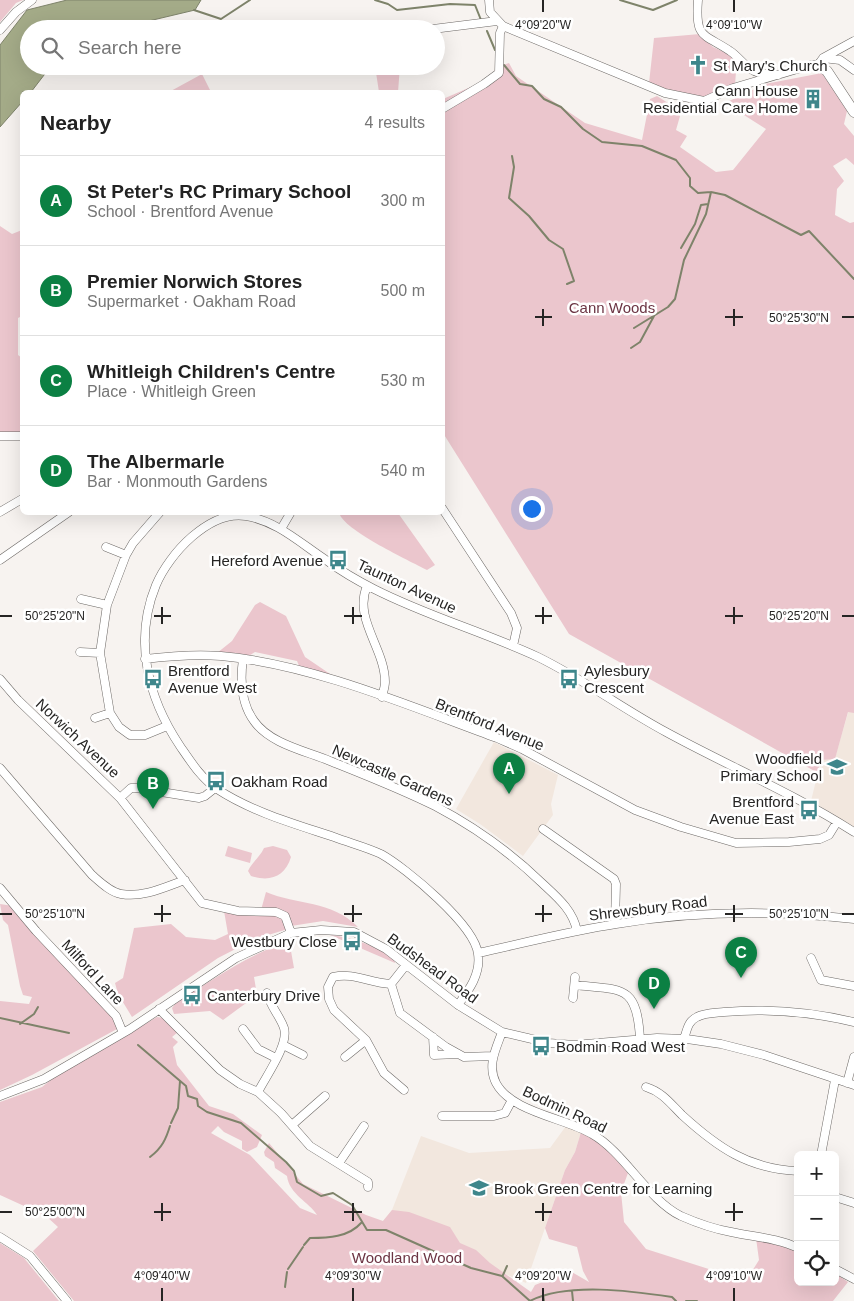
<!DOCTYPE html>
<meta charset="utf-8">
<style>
:root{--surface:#fff;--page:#f6f6f6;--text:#222;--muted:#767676;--line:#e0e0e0;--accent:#0b8043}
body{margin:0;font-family:Helvetica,sans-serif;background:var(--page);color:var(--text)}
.controls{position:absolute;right:15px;bottom:15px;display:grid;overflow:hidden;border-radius:8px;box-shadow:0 5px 20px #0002}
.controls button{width:45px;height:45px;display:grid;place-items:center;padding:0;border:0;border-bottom:1px solid var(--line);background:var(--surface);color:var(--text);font:25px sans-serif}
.you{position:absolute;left:531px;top:508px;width:18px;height:18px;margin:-12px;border:4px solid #fff;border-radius:50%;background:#1a73e8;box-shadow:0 0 0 8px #1a73e833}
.badge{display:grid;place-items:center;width:32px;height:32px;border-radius:50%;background:var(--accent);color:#fff;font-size:16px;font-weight:700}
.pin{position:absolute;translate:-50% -41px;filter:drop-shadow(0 1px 2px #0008)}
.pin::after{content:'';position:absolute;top:26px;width:18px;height:15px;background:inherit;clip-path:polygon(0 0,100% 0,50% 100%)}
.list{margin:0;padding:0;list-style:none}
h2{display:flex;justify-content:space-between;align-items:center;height:65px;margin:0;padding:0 20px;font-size:21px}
h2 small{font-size:16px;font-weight:400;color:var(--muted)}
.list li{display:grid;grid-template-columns:32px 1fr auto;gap:15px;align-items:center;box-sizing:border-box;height:90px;padding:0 20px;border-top:1px solid var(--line)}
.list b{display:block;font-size:19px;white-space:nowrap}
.list p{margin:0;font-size:16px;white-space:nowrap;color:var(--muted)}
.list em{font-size:16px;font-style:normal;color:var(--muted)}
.icon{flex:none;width:28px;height:28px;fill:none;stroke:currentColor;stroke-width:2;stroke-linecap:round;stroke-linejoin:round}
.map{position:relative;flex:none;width:854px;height:1301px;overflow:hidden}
.search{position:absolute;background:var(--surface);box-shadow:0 5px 20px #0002;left:20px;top:20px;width:425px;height:55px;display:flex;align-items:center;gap:12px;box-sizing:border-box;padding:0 18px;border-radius:28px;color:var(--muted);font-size:19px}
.panel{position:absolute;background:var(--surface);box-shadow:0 5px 20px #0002;left:20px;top:90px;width:425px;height:425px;border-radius:8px}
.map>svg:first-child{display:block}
.built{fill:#f2e7de}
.green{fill:#ebc6cd}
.water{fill:#a4ab88;stroke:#7e836a}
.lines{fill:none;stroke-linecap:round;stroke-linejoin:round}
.stream{stroke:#7e836a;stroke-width:2}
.minor-casing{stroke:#6d6966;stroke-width:9}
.major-casing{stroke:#6d6966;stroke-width:11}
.minor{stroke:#fff;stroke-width:8}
.major{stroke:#fff;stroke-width:10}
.ticks{fill:none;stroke:#262524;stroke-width:2}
.labels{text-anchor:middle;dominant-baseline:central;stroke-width:5;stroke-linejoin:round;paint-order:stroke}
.poi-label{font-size:15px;fill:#262524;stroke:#fff;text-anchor:start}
.park-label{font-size:15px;fill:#6c3544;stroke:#fff}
.street-label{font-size:15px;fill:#262524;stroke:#fff}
.ticks-label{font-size:12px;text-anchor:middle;fill:#262524;stroke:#fff;stroke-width:5;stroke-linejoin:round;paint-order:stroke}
</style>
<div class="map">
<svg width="854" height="1301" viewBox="0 0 854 1301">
<rect width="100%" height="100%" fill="#f7f3f0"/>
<path class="built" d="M850 706 854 709V827L811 801 821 760 835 758Z
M494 742 558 775 551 804 553 815 523 856 480 824 456 809Z
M566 1126 581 1132 575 1152 565 1170 526 1283 383 1221 392 1210 421 1136 469 1153 550 1148Z"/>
<path class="green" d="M0 0H23L16 3 0 22Z
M700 34 713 47 737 58 735 85C726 89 716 95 706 97 688 100 665 90 649 83L654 38Z
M509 63 516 76 585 123 642 140 650 99 657 96 668 103 680 116 676 130 687 136 680 147 716 172 733 170 766 129 725 103 765 84 822 73 847 111 844 124 854 136V165L846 158 833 166 844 181 837 189 835 215 850 223 854 222V713L848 712 835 759 821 760 818 773 569 634 443 433V99L489 79 497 67Z
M375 66H400L398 92H379Z
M202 74 211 92H169Z
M0 226 12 234 22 230V316L18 318V355L22 358V434L0 433Z
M343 513H398L435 565 427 570C408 560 348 532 340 515Z
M260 602 286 616 305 657 333 676 300 668 297 661 255 652 247 657 217 653 232 641 255 605Z
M228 846 252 853 250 863 225 856Z
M273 846 287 850 291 857C285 877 270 882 251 876L248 871C252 862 260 857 264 848Z
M266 892C297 905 331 900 358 927L323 921 291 926 286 915 261 910Z
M0 904 13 906 116 1021 117 1029 32 1075 0 1090V1001L29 1004 32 997 23 995 20 986 8 925 3 920Z
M224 911 275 914 284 917 288 929 255 939 218 958 132 1017 118 994 115 983 123 978 134 928 171 924 186 937 215 940 228 934Z
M330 935C355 938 374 945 394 959L395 963Z
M292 940 291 951 294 968 254 977 257 995 223 1020 210 1011 174 1014 172 1008 175 1004C213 979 249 954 292 940Z
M157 1017 164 1018 178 1032 172 1037 178 1042 173 1047 177 1065 209 1106 233 1114 262 1135 257 1147 247 1152 242 1149V1141L224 1132 218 1126 211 1133 250 1155 300 1208 317 1215C309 1202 289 1194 287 1176L275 1168 274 1162 265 1156 264 1152 269 1143 303 1184 366 1215 383 1221 392 1210 409 1212 450 1227 460 1243 476 1250 490 1263 531 1292 535 1285 570 1271 589 1282 583 1271 577 1247 549 1239 545 1228 565 1170 575 1152 581 1132 601 1143 628 1173 621 1192 624 1222 646 1249 715 1271 749 1276 759 1260 756 1238 798 1250V1282H835V1273L848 1282 833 1301H74L33 1251 58 1227 46 1216 0 1195V1102L42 1087 57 1075Z
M0 1243 24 1258 59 1301H0Z"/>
<path class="water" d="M67 0H201L195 10 115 29H29V66H51L31 92H22V102L0 127V45L27 10Z"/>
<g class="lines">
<path class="stream" d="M375 0 388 4 397 10 450 4 475 5 481 20
M620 0 653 10 677 0
M194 10 221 19 250 0
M487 31 495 50
M504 65 520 84 532 86 544 99 561 107 583 129 602 142 642 146 676 160 690 178V186L698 193 711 192 725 195 801 235 809 231 854 279
M512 156 514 167 509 198 529 216 549 240 563 249 574 281 567 284
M681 248 695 224 701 205 708 204
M634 328 668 307 675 299 684 260 706 214 711 192
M631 348 640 342 654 316
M0 1018 69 1033
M20 1024 34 1014 38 1007
M138 1045 186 1086 188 1096 197 1099 198 1106 207 1112 241 1123 286 1162 294 1171 297 1182 321 1196 333 1193 352 1205 367 1230H386L471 1268 502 1276 530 1301C567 1282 632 1291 672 1297L676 1301
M171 1123 178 1108 180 1081
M150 1157C162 1148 166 1139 170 1126
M304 1245 310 1238C328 1238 349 1237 361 1223
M288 1269 303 1247
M503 1275 507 1266
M285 1287 287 1272
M572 1291 573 1301
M543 1294 544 1301
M686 1301H697"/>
<defs>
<path id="minor" d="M489 0 490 12 503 26 665 93 704 101 733 88 811 65H818L823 58 854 41
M698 0C695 39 703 33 730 51 738 56 745 67 754 71 760 74 771 74 778 75
M433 29 497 21
M0 30 16 12 32 0
M823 58 840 60 854 70
M442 109 484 84 499 73 500 33 503 26
M0 436H22
M442 508 511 613 517 628 513 646
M0 512 22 499
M160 512 133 543 126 555 107 605 100 653 110 713 119 727 130 735H145L167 726
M281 529 291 512
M106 547 126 555
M0 560 69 512
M367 586C353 619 385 648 385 682 385 687 383 692 382 697
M81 599 107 605
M80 652 100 653
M145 659C170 656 196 654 221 656 312 664 412 707 497 738L522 749 635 810 681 827 736 843 789 842 820 839 829 835 837 822
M243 659C240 680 241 703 254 721 270 744 306 751 330 761 365 775 401 789 435 806 473 826 511 853 542 883 557 897 573 910 577 931
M0 679 18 700 120 798 202 903 238 911 276 912 285 916 291 933
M95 718 110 713
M0 768 92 875C100 882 110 892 121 894 143 898 165 887 185 880
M120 798 131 788H136L199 798 205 796 215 788
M543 829 614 879 616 884 615 924
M0 888 36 931 116 1016 123 1033
M478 953C524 943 570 931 616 924 695 911 775 910 854 919
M811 958 821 980 854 986
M391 984C369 983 354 972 333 977L328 987 329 999 334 1010 366 1040 384 1073 404 1090
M391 984 400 1013 446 1047 464 1057 493 1056
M391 984 406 965
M575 985C622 990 637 984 640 1039
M573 998 575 977
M458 1005C469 990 481 974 478 954 475 925 406 868 381 854 366 847 350 843 334 837 295 824 252 812 217 789 201 778 191 762 180 746 148 698 133 641 156 585 169 554 209 510 246 516 277 521 300 543 326 560 341 571 358 581 374 589 427 616 484 632 538 657 583 679 623 709 666 732 728 766 795 794 854 832
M159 1009 220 1070 240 1084 258 1092 281 1113 310 1146 368 1182V1187
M243 1029 258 1049 276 1058
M502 1032C496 1049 487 1065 496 1083 511 1112 565 1118 592 1134 624 1152 648 1200 681 1216 697 1223 714 1229 731 1232 754 1237 777 1238 798 1248
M433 1037 434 1055 458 1054
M684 1039C687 1030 688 1021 697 1017 704 1013 715 1013 724 1012 767 1008 811 1012 854 1022
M285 1046 303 1055
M345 1057 366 1040
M847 1083 854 1057
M646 1087C662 1092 670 1103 682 1115 717 1147 748 1169 798 1171
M258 1092C266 1076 289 1045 284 1028 280 1016 270 1006 267 993
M0 1096 44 1079 130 1029 236 958 291 933 321 930 354 932 386 949 458 1005 502 1032 549 1043 574 1045 657 1038 687 1039 721 1044 764 1055 854 1085
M442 1116H494L505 1113 512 1100
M292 1125 325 1096
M821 1155 835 1080
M339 1163 364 1126
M835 1197 854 1203
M0 1237 30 1256 67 1301
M835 1269 854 1279"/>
<path id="major" d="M818 65 827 71 854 112"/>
</defs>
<use href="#minor" class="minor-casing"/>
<use href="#major" class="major-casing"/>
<use href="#minor" class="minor"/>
<use href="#major" class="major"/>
</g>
<path class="ticks" d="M543 0V12M734 0V12M543 309V326M734 309V326M535 317H552M725 317H743M842 317H854M162 607V624M353 607V624M543 607V624M734 607V624M0 616H12M154 616H171M344 616H362M535 616H552M725 616H743M842 616H854M162 905V922M353 905V922M543 905V922M734 905V922M0 914H12M154 914H171M344 914H362M535 914H552M725 914H743M842 914H854M162 1203V1221M353 1203V1221M543 1203V1221M734 1203V1221M0 1212H12M154 1212H171M344 1212H362M535 1212H552M725 1212H743M162 1288V1301M353 1288V1301M543 1288V1301M734 1288V1301"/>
<defs>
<symbol id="church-bare" viewBox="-9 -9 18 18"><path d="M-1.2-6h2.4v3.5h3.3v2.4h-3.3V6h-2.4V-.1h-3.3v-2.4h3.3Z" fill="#3e868b" stroke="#fff" stroke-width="2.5" paint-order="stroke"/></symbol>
<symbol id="building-bare" viewBox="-9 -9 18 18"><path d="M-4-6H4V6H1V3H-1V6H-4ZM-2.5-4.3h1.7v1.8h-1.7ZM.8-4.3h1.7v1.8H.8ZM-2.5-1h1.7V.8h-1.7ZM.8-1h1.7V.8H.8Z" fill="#3e868b" stroke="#fff" stroke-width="2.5" paint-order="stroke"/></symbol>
<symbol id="bus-bare" viewBox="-9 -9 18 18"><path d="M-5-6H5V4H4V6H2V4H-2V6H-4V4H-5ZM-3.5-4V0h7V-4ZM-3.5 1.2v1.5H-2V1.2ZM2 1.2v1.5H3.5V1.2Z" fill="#3e868b" stroke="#fff" stroke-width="2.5" paint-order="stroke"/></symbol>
<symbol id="school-bare" viewBox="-9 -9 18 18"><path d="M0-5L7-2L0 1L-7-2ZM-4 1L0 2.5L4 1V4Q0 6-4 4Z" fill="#3e868b" stroke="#fff" stroke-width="2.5" paint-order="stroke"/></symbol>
</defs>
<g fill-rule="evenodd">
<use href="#church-bare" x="684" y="51" width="28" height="28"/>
<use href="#building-bare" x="799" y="85" width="28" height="28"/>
<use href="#bus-bare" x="324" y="546" width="28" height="28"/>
<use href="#bus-bare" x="139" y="665" width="28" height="28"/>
<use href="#bus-bare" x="555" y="665" width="28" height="28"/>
<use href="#school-bare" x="823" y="753" width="28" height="28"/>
<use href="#bus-bare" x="202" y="767" width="28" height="28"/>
<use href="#bus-bare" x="795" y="796" width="28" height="28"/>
<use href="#bus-bare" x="338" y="927" width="28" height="28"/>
<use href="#bus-bare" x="178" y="981" width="28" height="28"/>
<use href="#bus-bare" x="527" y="1032" width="28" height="28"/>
<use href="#school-bare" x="465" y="1174" width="28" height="28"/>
</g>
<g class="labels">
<g class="poi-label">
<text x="713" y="65">St Mary's Church</text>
<text x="798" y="90" text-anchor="end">Cann House<tspan x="798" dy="17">Residential Care Home</tspan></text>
<text x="323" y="560" text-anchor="end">Hereford Avenue</text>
<text x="168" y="670">Brentford<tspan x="168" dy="17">Avenue West</tspan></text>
<text x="584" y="670">Aylesbury<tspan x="584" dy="17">Crescent</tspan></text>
<text x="822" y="758" text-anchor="end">Woodfield<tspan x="822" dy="17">Primary School</tspan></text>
<text x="231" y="781">Oakham Road</text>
<text x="794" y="801" text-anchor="end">Brentford<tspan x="794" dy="17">Avenue East</tspan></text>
<text x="337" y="941" text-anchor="end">Westbury Close</text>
<text x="207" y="995">Canterbury Drive</text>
<text x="556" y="1046">Bodmin Road West</text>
<text x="494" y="1188">Brook Green Centre for Learning</text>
</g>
<g class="park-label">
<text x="612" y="307">Cann Woods</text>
<text x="407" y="1257">Woodland Wood</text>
</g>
<g class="street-label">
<text transform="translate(407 586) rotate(25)">Taunton Avenue</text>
<text transform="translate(490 724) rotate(22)">Brentford Avenue</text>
<text transform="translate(78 738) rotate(43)">Norwich Avenue</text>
<text transform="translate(393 775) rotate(24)">Newcastle Gardens</text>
<text transform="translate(648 908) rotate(-7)">Shrewsbury Road</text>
<text transform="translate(433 968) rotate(36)">Budshead Road</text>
<text transform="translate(93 972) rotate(47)">Milford Lane</text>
<text transform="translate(565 1109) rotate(25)">Bodmin Road</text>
</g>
</g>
<g class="ticks-label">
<text x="543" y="29">4°09'20"W</text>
<text x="734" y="29">4°09'10"W</text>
<text x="799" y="322">50°25'30"N</text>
<text x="55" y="620">50°25'20"N</text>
<text x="799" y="620">50°25'20"N</text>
<text x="55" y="918">50°25'10"N</text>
<text x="799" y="918">50°25'10"N</text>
<text x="55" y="1216">50°25'00"N</text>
<text x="162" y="1280">4°09'40"W</text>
<text x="353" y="1280">4°09'30"W</text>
<text x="543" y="1280">4°09'20"W</text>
<text x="734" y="1280">4°09'10"W</text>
</g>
</svg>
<div class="controls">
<button>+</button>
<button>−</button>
<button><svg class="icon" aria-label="locate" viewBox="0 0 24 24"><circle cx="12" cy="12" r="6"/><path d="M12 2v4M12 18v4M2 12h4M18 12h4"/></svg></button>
</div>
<div class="you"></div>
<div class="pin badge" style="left:509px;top:794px">A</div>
<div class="pin badge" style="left:153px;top:809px">B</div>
<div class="pin badge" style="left:741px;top:978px">C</div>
<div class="pin badge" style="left:654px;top:1009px">D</div>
<div class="search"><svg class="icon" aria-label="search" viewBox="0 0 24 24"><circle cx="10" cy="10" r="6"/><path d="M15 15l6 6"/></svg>Search here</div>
<section class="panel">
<h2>Nearby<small>4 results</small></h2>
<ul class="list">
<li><span class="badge">A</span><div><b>St Peter's RC Primary School</b><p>School · Brentford Avenue</p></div><em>300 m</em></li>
<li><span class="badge">B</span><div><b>Premier Norwich Stores</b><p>Supermarket · Oakham Road</p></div><em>500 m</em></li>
<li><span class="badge">C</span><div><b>Whitleigh Children's Centre</b><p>Place · Whitleigh Green</p></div><em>530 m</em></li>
<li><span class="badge">D</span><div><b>The Albermarle</b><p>Bar · Monmouth Gardens</p></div><em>540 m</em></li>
</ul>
</section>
</div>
